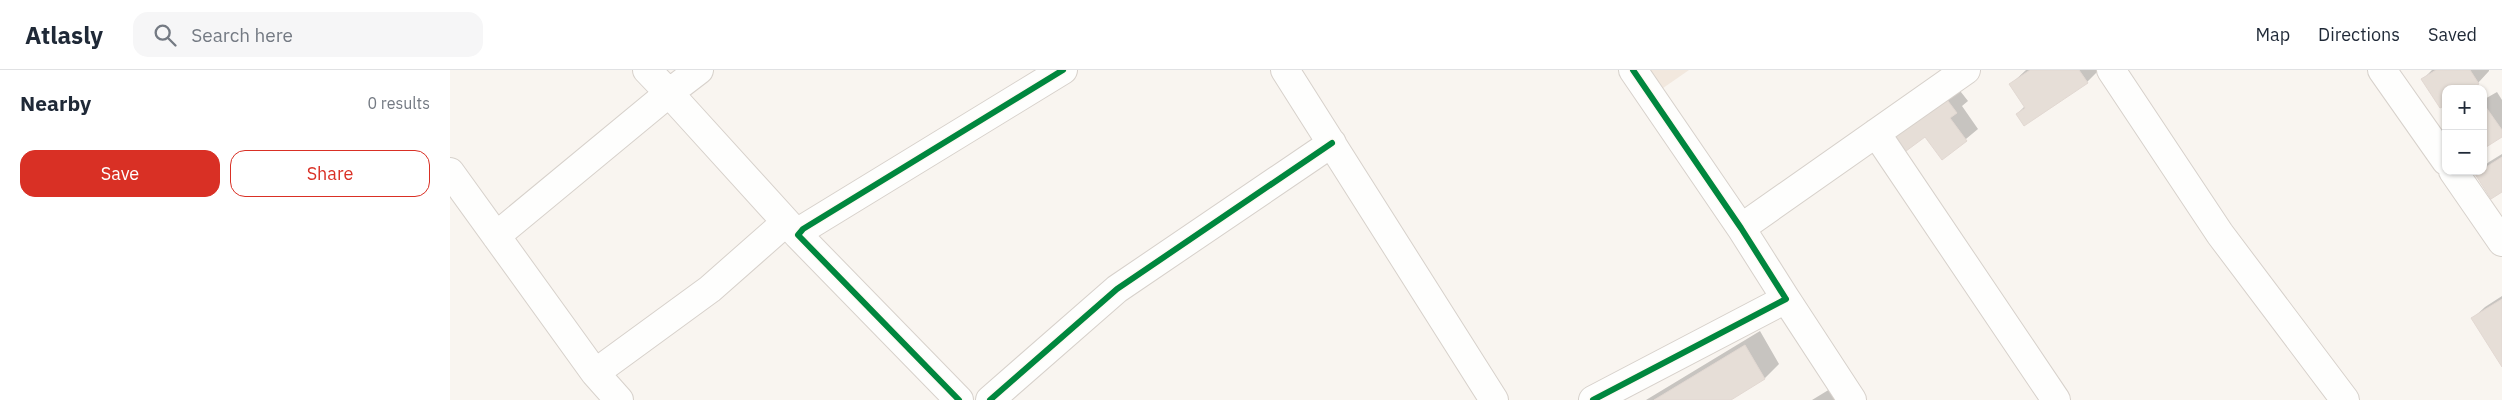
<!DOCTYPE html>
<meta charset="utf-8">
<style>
:root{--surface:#fff;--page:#f6f6f7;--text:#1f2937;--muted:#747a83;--line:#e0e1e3;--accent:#d93025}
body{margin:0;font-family:"IBM Plex Sans",sans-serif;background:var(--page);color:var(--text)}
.controls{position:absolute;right:15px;top:15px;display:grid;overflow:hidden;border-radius:10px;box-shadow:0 1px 4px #0004}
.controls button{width:45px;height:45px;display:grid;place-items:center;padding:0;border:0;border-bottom:1px solid var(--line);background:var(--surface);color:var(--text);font:25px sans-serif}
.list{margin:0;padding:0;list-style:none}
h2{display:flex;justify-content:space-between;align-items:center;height:65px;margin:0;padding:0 20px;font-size:21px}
h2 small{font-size:16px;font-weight:400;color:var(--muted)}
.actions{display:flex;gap:10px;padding:15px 20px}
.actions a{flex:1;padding:11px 0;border:1px solid var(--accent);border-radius:15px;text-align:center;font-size:18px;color:var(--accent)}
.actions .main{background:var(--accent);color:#fff}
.icon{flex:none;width:28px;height:28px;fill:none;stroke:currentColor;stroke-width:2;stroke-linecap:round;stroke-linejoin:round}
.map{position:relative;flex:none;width:2052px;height:330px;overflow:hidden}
header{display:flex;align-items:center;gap:30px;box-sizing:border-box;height:70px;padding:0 25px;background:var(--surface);border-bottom:1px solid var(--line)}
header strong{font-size:24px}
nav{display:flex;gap:28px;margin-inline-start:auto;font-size:18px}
.search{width:350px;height:45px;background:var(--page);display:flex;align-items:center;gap:12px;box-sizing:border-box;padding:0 18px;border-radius:15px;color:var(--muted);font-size:19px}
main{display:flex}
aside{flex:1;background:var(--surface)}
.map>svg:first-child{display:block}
.residential{fill:#f2e8de}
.shadow{fill:#0003}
.building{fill:#e6ded7;stroke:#e2d8d2}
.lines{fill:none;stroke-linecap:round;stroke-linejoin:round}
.street-casing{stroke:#d7d1cb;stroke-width:30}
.street{stroke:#fefefd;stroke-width:28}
.cycleway-casing{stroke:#fffaf3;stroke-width:9}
.cycleway{stroke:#00873e;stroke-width:6}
</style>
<header>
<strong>Atlasly</strong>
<div class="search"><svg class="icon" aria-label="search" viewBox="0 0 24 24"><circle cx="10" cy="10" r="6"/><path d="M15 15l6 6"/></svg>Search here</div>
<nav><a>Map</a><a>Directions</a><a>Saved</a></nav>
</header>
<main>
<aside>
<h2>Nearby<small>0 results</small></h2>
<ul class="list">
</ul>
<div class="actions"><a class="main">Save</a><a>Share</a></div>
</aside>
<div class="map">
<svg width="2052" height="330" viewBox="0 0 2052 330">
<rect width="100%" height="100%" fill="#f9f5f0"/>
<path class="residential" d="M1185 0H1239L1203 25Z"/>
<path class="shadow" d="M1576 0H1648V1L1637 12 1567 44 1575 36 1561 14Z
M1982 0H2039V1L2028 13 1973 9Z
M1507 17 1518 31 1512 36 1528 59 1493 88 1476 65 1453 82Z
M2047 22 2052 30V66L2033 78V30Z
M2052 84V121L2027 104 2033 101V97L2039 92Z
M2052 226V295L2023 248 2035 237Z
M1310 261 1329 294 1315 308 1279 330H1196Z
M1390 313 1401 330H1362Z"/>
<path class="building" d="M1580 0H1629L1638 13 1574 56 1566 44 1575 38 1559 14Z
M1986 0H2020L2029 14 2021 19H1996V35L1990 38 1971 9Z
M1495 27 1507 43 1500 48 1517 71 1492 90 1475 67 1452 84 1440 68Z
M2033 33 2052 60V67L2033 79Z
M2052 87V122L2041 129 2025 104 2033 101V99Z
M2052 229V297L2021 248Z
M1295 275 1315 309 1281 330H1204Z"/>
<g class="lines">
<defs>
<path id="street" d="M197 0 219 23 249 0
M835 0 1044 330
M1661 0 1770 164 1895 330
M1932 0 1996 91
M1426 63 1606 330
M2003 101 2052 172
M0 102 145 303 169 330
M1291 158 1516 0
M46 166 219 23 348 165
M1336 229 1402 330
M145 303 260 219 336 152
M509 330 348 165 353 159 613 0
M540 330 667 219 882 73
M1143 330 1336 229 1291 158 1183 0"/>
</defs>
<use href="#street" class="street-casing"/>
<use href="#street" class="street"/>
<defs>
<path id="cycleway" d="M509 330 348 165 353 159 613 0
M540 330 667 219 882 73
M1143 330 1336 229 1291 158 1183 0"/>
</defs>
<use href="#cycleway" class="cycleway-casing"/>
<use href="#cycleway" class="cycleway"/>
</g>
</svg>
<div class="controls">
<button>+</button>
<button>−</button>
</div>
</div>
</main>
